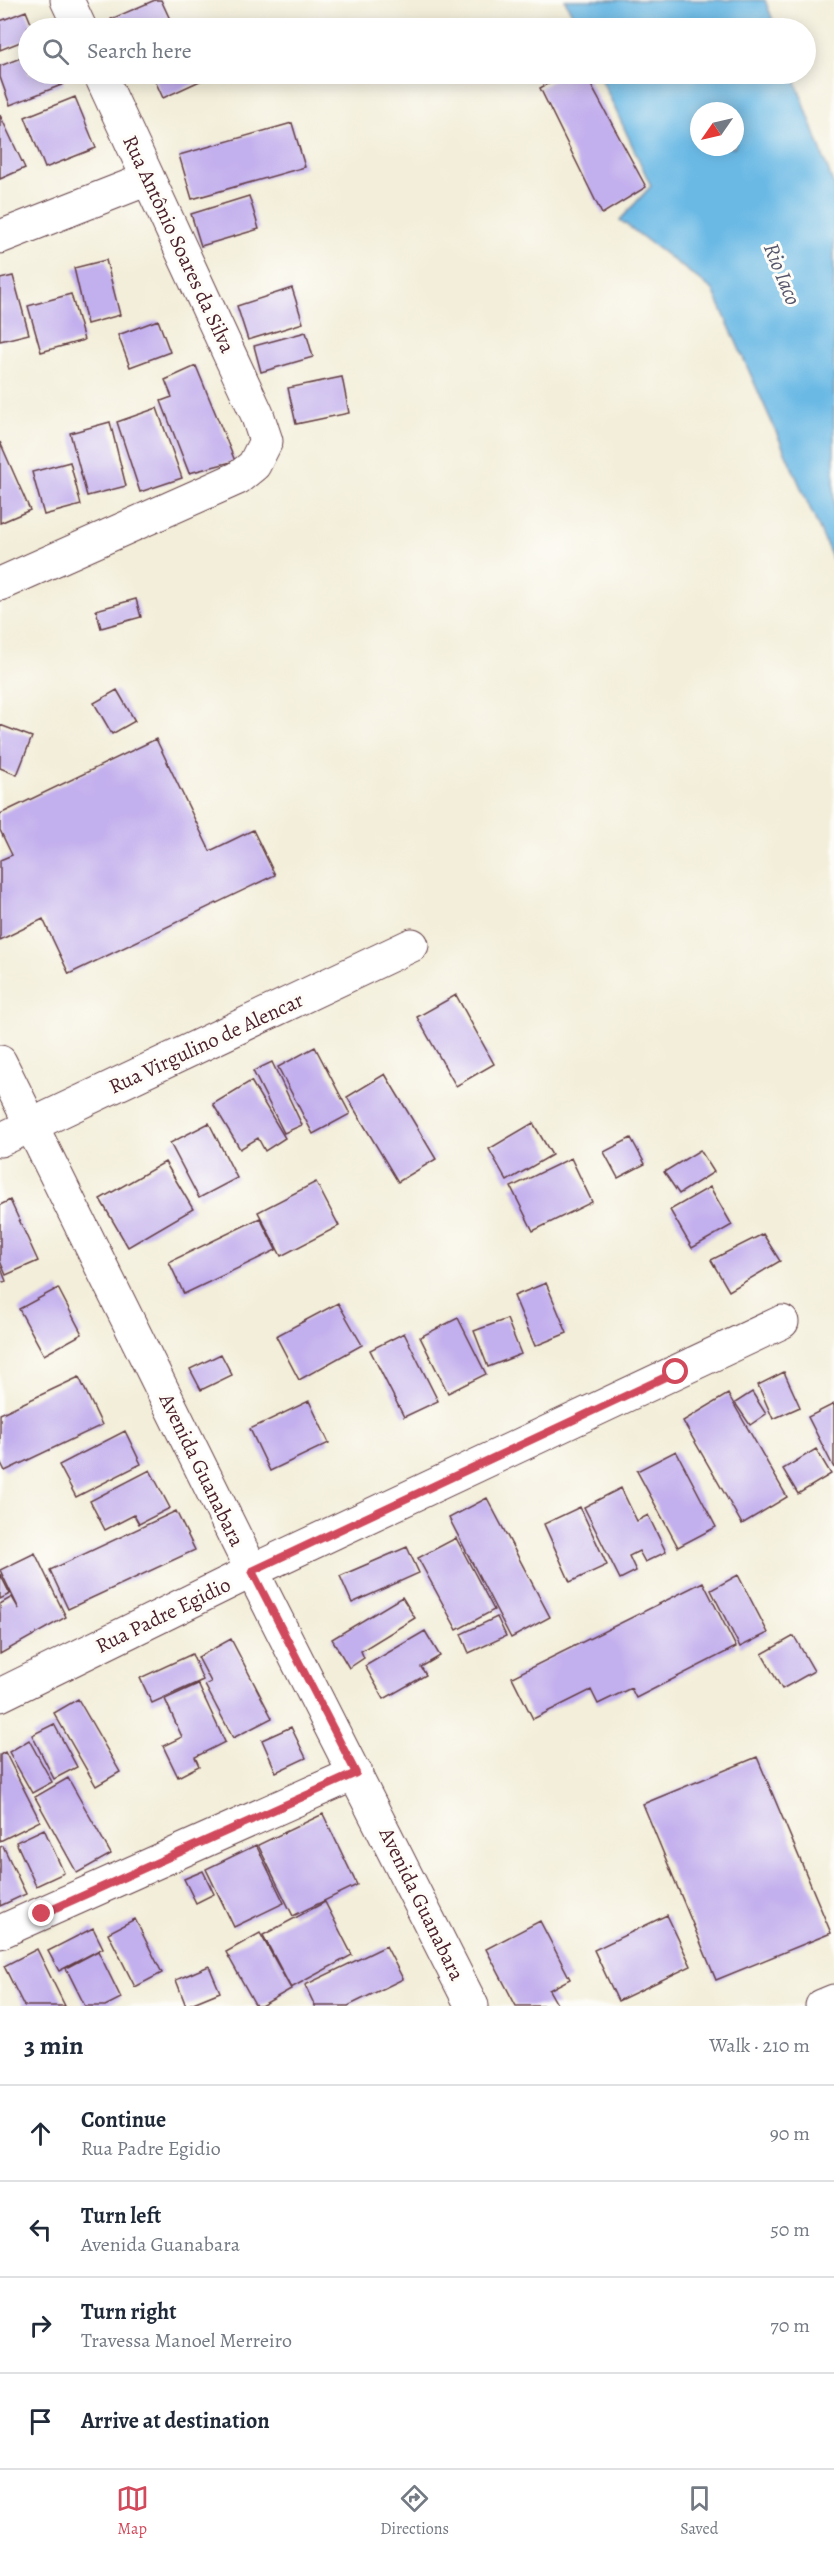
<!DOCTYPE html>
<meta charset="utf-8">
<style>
:root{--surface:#fff;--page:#f2f2f3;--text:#1f2937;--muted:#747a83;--line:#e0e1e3;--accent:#d1495b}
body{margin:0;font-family:Alegreya,serif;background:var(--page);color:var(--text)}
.compass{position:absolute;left:690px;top:102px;width:54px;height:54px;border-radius:50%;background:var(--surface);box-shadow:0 3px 15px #0003;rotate:236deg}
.stop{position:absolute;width:18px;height:18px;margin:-14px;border:4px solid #d1495b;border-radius:50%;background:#fff}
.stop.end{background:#d1495b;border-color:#fff;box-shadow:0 2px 6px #0008}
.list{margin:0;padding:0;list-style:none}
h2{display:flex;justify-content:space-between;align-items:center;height:78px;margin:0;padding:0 24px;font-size:26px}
h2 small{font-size:20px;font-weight:400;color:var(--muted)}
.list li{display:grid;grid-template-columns:39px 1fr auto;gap:18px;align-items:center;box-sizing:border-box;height:96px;padding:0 24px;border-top:2px solid var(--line)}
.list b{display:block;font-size:22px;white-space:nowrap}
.list p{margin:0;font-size:20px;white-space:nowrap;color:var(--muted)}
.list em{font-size:20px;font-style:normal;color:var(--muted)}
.icon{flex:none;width:33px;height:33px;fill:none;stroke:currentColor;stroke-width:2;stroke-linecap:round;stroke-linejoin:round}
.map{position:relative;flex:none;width:834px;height:2006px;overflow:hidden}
.search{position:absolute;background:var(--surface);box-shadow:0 3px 15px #0003;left:18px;right:18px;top:18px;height:66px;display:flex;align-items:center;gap:15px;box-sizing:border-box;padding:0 21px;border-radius:33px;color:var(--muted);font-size:22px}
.sheet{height:462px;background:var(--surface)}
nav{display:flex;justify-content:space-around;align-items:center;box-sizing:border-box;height:84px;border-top:2px solid var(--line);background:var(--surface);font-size:16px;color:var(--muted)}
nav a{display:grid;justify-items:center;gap:3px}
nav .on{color:var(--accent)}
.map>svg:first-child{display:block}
.water{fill:#6ab9e5;stroke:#5a6c88;stroke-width:1.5;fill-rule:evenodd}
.building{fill:#c2afed}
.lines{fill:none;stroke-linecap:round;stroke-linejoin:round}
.minor-casing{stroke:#633e45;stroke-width:35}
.minor{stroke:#fff;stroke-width:33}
.route{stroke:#d1495b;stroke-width:8}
.labels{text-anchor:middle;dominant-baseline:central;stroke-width:6;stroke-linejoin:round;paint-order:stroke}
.street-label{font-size:21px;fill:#4a1f2b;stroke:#fdfcf7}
.water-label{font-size:22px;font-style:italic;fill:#55556c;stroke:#fdfcf7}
</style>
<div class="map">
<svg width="834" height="2006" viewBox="0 0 834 2006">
<rect width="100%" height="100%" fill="#fdfcf7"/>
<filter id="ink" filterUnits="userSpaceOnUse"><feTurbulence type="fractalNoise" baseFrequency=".0167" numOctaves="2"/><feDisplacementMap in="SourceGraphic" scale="12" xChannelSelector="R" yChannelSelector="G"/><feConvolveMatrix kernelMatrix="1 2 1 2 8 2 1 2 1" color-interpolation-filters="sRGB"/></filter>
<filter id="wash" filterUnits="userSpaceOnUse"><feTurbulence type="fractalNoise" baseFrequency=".008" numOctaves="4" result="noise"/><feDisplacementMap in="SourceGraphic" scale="24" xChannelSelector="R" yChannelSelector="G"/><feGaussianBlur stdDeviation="1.35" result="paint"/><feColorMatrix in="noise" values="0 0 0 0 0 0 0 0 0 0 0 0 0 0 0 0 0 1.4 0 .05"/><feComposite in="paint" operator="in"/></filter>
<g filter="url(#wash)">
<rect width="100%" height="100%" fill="#f3eed9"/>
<path class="water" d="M565 0H765L776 28H579Z
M599 74H793L834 186V562L713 290 620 220 651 186ZM699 111H735V147H699Z"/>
<g id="blocks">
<path class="building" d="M155 0H161L174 28H116L111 19Z
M26 11 33 28H28V39L0 50V21Z
M227 21 231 28H211Z
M28 55V74H60L64 84 10 105 0 77V66Z
M152 74H215L163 98Z
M565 74H585L646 187 602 214 540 88Z
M75 97 96 148 45 168 25 117Z
M0 115 25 168 0 179Z
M292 123 305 167 192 199 179 155Z
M249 196 259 229 201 246 191 214Z
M106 260 120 315 87 324 74 268Z
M13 276 29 334 0 341V279Z
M292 288 303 323 248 340 237 306Z
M71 294 84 340 41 352 28 306Z
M158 320 170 352 130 367 118 335Z
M306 332 313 357 261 372 254 346Z
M196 366 235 461 189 473 161 401 172 397 165 380Z
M342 377 349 413 296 424 288 388Z
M157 408 182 478 140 492 117 422Z
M110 422 126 486 87 496 70 433Z
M0 442 30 510 0 523Z
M70 462 81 505 44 515 32 472Z
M136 599 141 617 101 628 96 610Z
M117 690 135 721 112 734 94 703Z
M0 725 32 737 17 775 0 768Z
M156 739 210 851 253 830 275 875 69 974 43 919 0 940V860L12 855 0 830V814Z
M456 995 494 1064 456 1086 417 1017Z
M315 1047 350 1114 313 1134 278 1067Z
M272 1062 302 1125 284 1133 253 1071Z
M385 1074 436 1159 398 1182 347 1097Z
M251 1081 285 1138 265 1151 258 1138 240 1149 213 1104Z
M209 1123 237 1178 199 1198 170 1143Z
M533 1123 552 1155 507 1181 489 1149Z
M631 1138 645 1164 618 1178 604 1152Z
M700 1150 714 1172 679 1194 664 1172Z
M571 1158 592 1202 533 1231 511 1187Z
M165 1162 193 1209 128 1247 100 1199Z
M316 1182 339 1226 281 1256 258 1212Z
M710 1187 732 1225 692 1248 670 1210Z
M10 1200 38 1261 6 1275 0 1261V1205Z
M260 1218 276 1250 184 1294 169 1262Z
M763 1234 780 1261 729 1291 711 1260Z
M0 1266 6 1281 0 1283Z
M546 1283 567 1333 535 1346 514 1296Z
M58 1288 82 1334 44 1355 19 1309Z
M338 1303 362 1345 299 1380 276 1336Z
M458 1318 486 1374 448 1393 420 1337Z
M507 1319 521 1354 488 1367 474 1331Z
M404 1333 438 1401 404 1417 370 1350Z
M221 1354 232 1375 201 1390 190 1369Z
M784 1372 800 1407 773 1419 758 1385Z
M79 1377 102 1425 5 1471 0 1461V1414Z
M752 1392 766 1414 750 1425 735 1403Z
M728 1394 787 1497 742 1524 683 1421Z
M309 1401 329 1443 270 1471 250 1429Z
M834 1404V1468L808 1417Z
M125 1431 141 1464 76 1497 59 1465Z
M816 1449 831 1474 798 1494 783 1469Z
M676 1451 716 1527 678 1547 637 1471Z
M150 1470 170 1508 139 1524 134 1515 105 1530 90 1501Z
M621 1488 637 1521 648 1515 666 1552 645 1562 639 1551 629 1556 636 1571 620 1579 584 1507Z
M487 1498 550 1617 511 1638 449 1518Z
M580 1507 607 1565 570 1582 544 1524Z
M176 1511 195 1550 68 1609 50 1570Z
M456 1538 494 1610 457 1630 418 1558Z
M407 1547 419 1573 352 1603 340 1576Z
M35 1553 66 1617 0 1654V1604L12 1597 19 1609 0 1570Z
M0 1574 10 1594 0 1599Z
M738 1575 768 1633 740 1647 711 1590Z
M703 1582 736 1647 636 1698 631 1688 598 1704 591 1690 533 1719 512 1677Z
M402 1597 415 1618 361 1651 364 1658 349 1668 332 1639Z
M497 1617 506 1636 469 1653 461 1634Z
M425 1631 440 1656 421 1667 426 1675 384 1699 365 1666Z
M794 1636 814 1671 782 1689 762 1654Z
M231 1639 272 1718 233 1738 205 1685 211 1682 198 1657Z
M192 1654 203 1680 152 1703 140 1678Z
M198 1684 225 1742 195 1757 199 1766 178 1777 163 1746 182 1737 165 1699Z
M78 1699 120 1772 96 1786 54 1713Z
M54 1724 77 1767 54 1779 32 1735Z
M291 1727 306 1758 276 1772 262 1740Z
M29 1740 52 1782 32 1793 9 1752Z
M5 1752 40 1821 0 1841V1755Z
M757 1757 831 1933 716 1980 643 1804Z
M68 1778 111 1854 77 1873 35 1797Z
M323 1814 357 1885 293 1916 258 1845Z
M44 1829 64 1873 36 1886 16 1842Z
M256 1845 284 1903 234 1927 206 1869Z
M3 1846 26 1894 0 1906V1847Z
M203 1871 214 1894 196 1903 184 1879Z
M325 1902 352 1955 291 1988 263 1935Z
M667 1915 691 1966 618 2001 594 1950Z
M135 1919 162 1973 135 1987 108 1933Z
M540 1921 570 1979 549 1990 558 2006H516L486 1949Z
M93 1928 103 1948 59 1971 48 1951Z
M260 1933 291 1989 261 2006H256L226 1952Z
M386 1946 403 1979 348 2006H315L305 1985Z
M37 1949 65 2006H24L4 1966Z
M98 1951 121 1998 105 2006H85L66 1968Z
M209 1966 220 1992 186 2006 176 1980Z"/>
</g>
</g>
<g filter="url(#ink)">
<use href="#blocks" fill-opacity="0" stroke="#633e45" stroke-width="1.5"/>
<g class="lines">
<defs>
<path id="minor" d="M67 0 80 28
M0 237 148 179
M0 584 238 478 254 465 266 441 257 414 100 74
M0 1062 252 1571 472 2006
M0 1140 412 945
M0 1695 252 1571 782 1322
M0 1932 356 1773
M822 2006 834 2001"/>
</defs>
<use href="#minor" class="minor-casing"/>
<use href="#minor" class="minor"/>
</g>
</g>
<g class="lines" filter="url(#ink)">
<path class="route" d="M42 1914 356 1773 252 1571 676 1372"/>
</g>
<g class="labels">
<g class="street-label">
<text transform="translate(179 244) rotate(65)">Rua Antônio Soares da Silva</text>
<text transform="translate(206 1043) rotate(-25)">Rua Virgulino de Alencar</text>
<text transform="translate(202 1470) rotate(64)">Avenida Guanabara</text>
<text transform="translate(163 1615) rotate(-26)">Rua Padre Egidio</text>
<text transform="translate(422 1904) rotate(64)">Avenida Guanabara</text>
</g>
<g class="water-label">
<text transform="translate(782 274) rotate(68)">Rio Iaco</text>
</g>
</g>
</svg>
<svg class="compass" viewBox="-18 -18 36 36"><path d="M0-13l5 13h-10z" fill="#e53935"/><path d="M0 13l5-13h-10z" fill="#747a83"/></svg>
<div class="stop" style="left:676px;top:1372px"></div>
<div class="stop end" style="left:42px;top:1914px"></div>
<div class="search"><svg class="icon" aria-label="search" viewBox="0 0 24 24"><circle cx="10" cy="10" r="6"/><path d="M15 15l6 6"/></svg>Search here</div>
</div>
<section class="sheet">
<h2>3 min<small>Walk · 210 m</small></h2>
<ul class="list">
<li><svg class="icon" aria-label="ahead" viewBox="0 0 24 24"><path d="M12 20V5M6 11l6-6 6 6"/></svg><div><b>Continue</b><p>Rua Padre Egidio</p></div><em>90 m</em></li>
<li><svg class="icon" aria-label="left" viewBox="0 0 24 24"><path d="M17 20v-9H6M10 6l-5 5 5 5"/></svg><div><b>Turn left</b><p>Avenida Guanabara</p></div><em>50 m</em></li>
<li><svg class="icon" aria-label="right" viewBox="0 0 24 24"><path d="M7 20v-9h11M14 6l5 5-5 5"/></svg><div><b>Turn right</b><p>Travessa Manoel Merreiro</p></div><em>70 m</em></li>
<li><svg class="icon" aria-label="arrive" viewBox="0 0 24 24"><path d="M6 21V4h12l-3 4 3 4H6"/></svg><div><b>Arrive at destination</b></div></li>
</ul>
</section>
<nav>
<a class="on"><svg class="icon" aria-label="map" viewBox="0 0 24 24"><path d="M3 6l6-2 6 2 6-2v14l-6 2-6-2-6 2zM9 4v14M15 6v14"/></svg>Map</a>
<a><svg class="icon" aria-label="directions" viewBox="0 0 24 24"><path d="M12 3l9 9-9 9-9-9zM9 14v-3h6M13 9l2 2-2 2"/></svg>Directions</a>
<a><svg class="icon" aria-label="saved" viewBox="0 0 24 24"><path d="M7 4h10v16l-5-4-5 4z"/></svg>Saved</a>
</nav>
